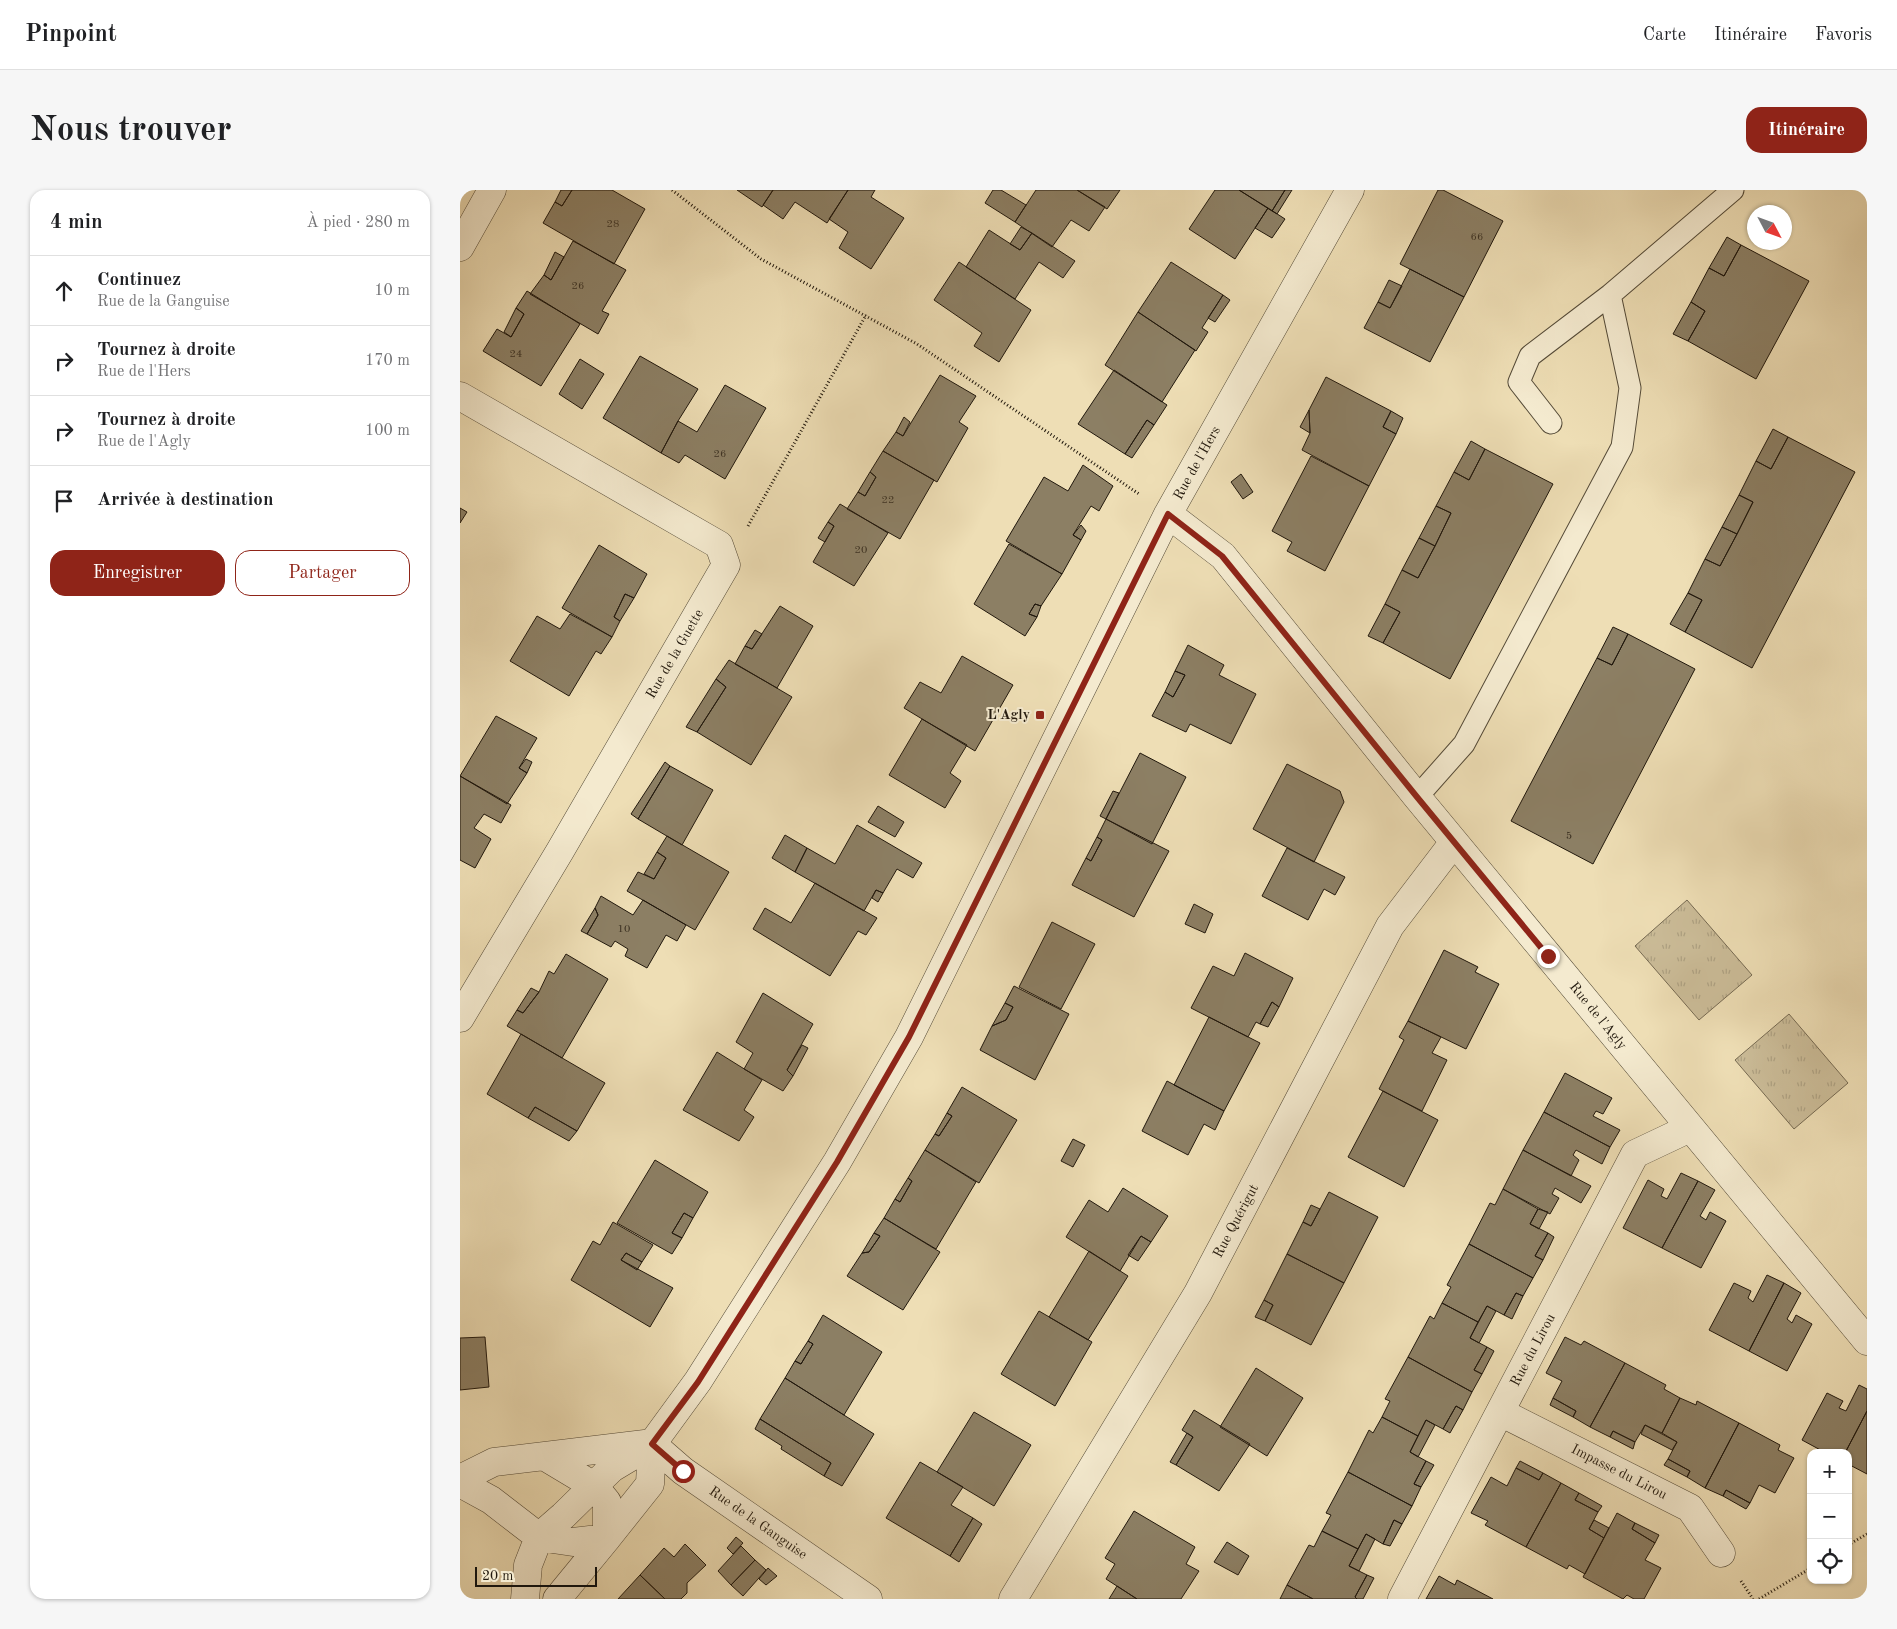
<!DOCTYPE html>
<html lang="fr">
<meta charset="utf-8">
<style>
:root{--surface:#fff;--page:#f6f6f6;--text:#202124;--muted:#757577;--line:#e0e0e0;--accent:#8f2418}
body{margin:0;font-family:"Old Standard TT",serif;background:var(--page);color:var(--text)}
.controls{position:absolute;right:15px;bottom:15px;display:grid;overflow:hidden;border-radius:10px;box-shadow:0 1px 4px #0004}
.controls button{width:45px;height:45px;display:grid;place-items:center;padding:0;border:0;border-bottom:1px solid var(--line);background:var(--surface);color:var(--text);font:25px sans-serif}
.compass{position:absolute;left:1287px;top:15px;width:45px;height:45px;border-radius:50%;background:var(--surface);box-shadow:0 1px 4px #0004;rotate:131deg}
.scale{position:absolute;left:15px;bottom:12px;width:122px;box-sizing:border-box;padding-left:5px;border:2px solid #21180d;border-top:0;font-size:14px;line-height:18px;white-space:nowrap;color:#21180d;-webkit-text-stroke:4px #f4eacf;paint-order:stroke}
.stop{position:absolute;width:15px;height:15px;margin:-11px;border:4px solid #8f2418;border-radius:50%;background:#fff}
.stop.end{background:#8f2418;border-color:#fff;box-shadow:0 1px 5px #0008}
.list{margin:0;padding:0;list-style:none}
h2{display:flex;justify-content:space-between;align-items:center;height:65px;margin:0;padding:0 20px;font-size:21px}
h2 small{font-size:16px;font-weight:400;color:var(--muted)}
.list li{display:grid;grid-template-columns:32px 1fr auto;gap:15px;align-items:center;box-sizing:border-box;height:70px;padding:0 20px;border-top:1px solid var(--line)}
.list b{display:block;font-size:19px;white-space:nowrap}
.list p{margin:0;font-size:16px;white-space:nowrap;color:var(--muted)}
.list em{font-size:16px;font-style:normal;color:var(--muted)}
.actions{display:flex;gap:10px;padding:15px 20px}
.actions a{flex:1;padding:11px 0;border:1px solid var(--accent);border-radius:15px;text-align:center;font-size:18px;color:var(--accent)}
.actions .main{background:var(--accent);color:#fff}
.icon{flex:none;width:28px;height:28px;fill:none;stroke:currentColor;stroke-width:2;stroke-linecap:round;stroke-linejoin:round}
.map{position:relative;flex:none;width:1407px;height:1409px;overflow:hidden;border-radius:15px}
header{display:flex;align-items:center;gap:30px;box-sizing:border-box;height:70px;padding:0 25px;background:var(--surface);border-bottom:1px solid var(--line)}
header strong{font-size:24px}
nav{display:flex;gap:28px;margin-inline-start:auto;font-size:18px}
.intro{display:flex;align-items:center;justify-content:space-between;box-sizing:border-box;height:120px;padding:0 30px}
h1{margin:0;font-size:35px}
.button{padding:12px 22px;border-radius:15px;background:var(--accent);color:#fff;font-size:18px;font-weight:700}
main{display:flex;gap:30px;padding:0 30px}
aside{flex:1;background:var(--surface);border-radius:15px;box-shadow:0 1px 4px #0004}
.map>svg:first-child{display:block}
.grass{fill:url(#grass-tufts);stroke:#766a52}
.building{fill:#8c7f64;stroke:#21180d}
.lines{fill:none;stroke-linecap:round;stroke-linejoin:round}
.lane-casing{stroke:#544a37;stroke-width:23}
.street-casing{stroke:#544a37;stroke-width:29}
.path{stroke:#21180d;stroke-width:3;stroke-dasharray:1 2.5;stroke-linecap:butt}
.lane{stroke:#f4eacf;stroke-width:21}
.street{stroke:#f4eacf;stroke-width:28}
.route{stroke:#8f2418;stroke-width:6}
.poi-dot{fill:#8f2418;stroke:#f4eacf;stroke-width:2}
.labels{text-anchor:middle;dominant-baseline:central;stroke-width:4;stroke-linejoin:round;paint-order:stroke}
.number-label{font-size:11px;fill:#3c3223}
.street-label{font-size:14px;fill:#21180d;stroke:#f4eacf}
.poi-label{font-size:14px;font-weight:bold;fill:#21180d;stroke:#f4eacf;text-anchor:end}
</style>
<header>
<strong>Pinpoint</strong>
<nav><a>Carte</a><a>Itinéraire</a><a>Favoris</a></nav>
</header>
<div class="intro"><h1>Nous trouver</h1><a class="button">Itinéraire</a></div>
<main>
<aside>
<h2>4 min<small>À pied · 280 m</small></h2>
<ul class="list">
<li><svg class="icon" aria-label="ahead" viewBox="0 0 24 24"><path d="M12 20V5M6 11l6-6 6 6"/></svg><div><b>Continuez</b><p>Rue de la Ganguise</p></div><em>10 m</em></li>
<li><svg class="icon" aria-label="right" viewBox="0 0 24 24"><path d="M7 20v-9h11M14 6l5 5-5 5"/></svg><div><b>Tournez à droite</b><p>Rue de l'Hers</p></div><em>170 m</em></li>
<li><svg class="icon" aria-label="right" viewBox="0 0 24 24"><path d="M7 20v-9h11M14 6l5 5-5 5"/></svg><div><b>Tournez à droite</b><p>Rue de l'Agly</p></div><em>100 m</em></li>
<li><svg class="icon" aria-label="arrive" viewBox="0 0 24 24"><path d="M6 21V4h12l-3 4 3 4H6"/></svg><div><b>Arrivée à destination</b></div></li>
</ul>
<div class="actions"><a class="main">Enregistrer</a><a>Partager</a></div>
</aside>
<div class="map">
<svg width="1407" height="1409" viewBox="0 0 1407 1409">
<defs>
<pattern id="grass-tufts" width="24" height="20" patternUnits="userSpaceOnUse" patternTransform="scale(1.25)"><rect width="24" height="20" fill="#cbbc98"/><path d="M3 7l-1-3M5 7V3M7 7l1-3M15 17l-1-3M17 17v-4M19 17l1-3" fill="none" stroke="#aea182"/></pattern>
</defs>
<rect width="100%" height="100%" fill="#eedeb5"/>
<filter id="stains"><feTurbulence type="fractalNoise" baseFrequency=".004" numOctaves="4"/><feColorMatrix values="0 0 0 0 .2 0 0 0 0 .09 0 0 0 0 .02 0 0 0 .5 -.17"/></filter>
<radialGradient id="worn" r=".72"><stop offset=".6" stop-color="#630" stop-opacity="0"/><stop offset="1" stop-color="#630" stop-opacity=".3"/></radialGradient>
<path class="grass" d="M1227 710 1292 785 1239 830 1175 756Z
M1329 824 1388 893 1334 939 1275 870Z"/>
<path class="building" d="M101 0H112L102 16 95 12Z
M112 0H152L185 19 154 74 83 33 95 12 102 16Z
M277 0H313L302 17Z
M313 0H388L367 33 335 12 323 29 303 15Z
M388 0H415L411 7 444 28 411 79 379 58 388 42 369 29Z
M533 0H541L566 15 555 32 525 13Z
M576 0H617L645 17 629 41 611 30 592 57 555 32Z
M617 0H660L647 19Z
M755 0H779L808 18 775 69 729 39Z
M779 0H825L812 21Z
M825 0H832L817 24 812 21Z
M978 0H983L1043 31 1004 107 940 74Z
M808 18 825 29 812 48 795 38Z
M561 37 572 43 560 60 550 54Z
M529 40 560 60 572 43 615 71 603 88 579 72 555 109 506 77Z
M1267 47 1281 55 1264 86 1249 78Z
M113 51 166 80 142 121 149 124 138 144 70 104 84 85 91 90Z
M1281 55 1349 91 1296 189 1228 151 1245 121 1231 112 1249 78 1264 86Z
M95 62 104 67 91 90 84 85Z
M499 72 571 120 539 172 514 156 522 143 474 110Z
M711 72 763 105 742 138 748 142 736 161 678 122Z
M950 79 1004 107 970 172 904 138 918 112 930 118Z
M929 90 942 96 930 118 918 112Z
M67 101 120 134 81 196 23 161 37 139 51 147 64 124 56 118Z
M763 105 770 110 755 132 748 128Z
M1231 112 1245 121 1228 151 1213 144Z
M56 118 64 124 51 147 44 142Z
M678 122 735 160 702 212 645 175Z
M180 166 238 199 218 231 201 263 143 228Z
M120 169 144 184 122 219 99 204Z
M654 180 707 215 694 235 687 230 665 264 618 234Z
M480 185 516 206 499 232 508 238 477 292 423 261 436 242 443 246Z
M866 187 931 221 923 237 936 244 909 296 842 260 850 243 849 220Z
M265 195 306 218 265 289 225 265 219 273 201 263 218 231 237 242Z
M849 220 850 243 840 237Z
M931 221 943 228 936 244 923 237Z
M444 227 450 232 443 246 436 242Z
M687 230 694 235 672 268 665 264Z
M1313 239 1328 247 1311 279 1296 271Z
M1328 247 1395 282 1292 478 1225 442 1242 410 1228 403 1245 369 1260 376 1277 344 1293 312 1279 305 1296 271 1311 279Z
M1011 251 1025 259 1009 290 994 282Z
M1025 259 1093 294 990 489 923 453 940 422 925 414 942 380 958 388 975 356 991 323 976 316 994 282 1009 290Z
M423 261 474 290 440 349 387 319 398 302 405 306 416 287 410 282Z
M851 266 909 296 865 381 827 361 832 352 812 341Z
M623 275 653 296 639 321 631 316 613 345 621 350 602 384 546 351 584 287 608 301Z
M410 282 416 287 405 306 398 302Z
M781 284 793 302 783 309 771 292Z
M1279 305 1293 312 1277 344 1262 337Z
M380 314 428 343 394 396 353 372 374 336 368 332Z
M976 316 991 323 975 356 959 348Z
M0 318 7 322 0 333Z
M368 332 374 336 365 352 358 348Z
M621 335 626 341 621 350 613 345Z
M1262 337 1277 344 1260 376 1245 369Z
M959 348 975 356 958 388 942 380Z
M549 354 602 384 581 416 575 414 569 424 577 427 565 446 514 414Z
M139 355 187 384 174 408 165 404 154 427 160 431 152 447 102 418Z
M1228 403 1242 410 1225 442 1210 434Z
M165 404 174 408 160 431 154 427Z
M575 414 581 416 577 427 569 424Z
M925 414 940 422 923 453 908 446Z
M320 416 353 436 317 498 275 474 285 456 292 459Z
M110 424 152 447 141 464 136 461 109 506 50 471 77 426 100 439Z
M1153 437 1168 444 1152 475 1137 468Z
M295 440 302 444 292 459 285 456Z
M1168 444 1235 479 1133 674 1051 631 1137 468 1152 475Z
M728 455 764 475 759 485 796 504 771 554 730 534 726 542 692 526 705 502 713 507 725 485 715 481Z
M502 466 553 495 515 561 444 518 460 492 481 503Z
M269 470 332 507 291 575 237 542 266 497 256 489Z
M715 481 725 485 713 507 705 502Z
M256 489 266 497 237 542 226 537Z
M36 526 77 548 59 578 67 583 47 614 0 586Z
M462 529 507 555 490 583 501 591 485 618 429 585Z
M680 563 726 587 692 654 646 629Z
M66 569 72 572 67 583 59 578Z
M205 572 210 576 178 629 171 624Z
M827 574 880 601 884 612 854 672 793 639Z
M210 576 253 600 222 655 178 629Z
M0 586 51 615 41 633 24 624 14 638 31 649 15 678 0 670Z
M653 601 659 603 646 629 640 626Z
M418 616 444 632 435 647 408 632Z
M646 629 709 661 674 727 612 695 626 668 631 671 642 650 637 647Z
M397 635 462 673 453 688 437 679 423 703 416 700 404 721 335 682 347 658 375 674Z
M325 645 347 658 335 682 312 668Z
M207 646 269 682 235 740 167 701 178 682 194 689 206 668 197 662Z
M637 647 642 650 631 671 626 668Z
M827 658 885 687 875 705 864 699 848 730 802 706Z
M197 662 206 668 194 689 184 684Z
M355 693 417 728 406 745 398 741 370 786 293 739 305 718 331 733Z
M416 700 423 703 418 712 412 708Z
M141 706 173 725 183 710 226 735 217 751 206 745 187 778 165 766 168 759 155 751 151 757 127 744 138 725 135 718Z
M734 714 753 724 745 743 725 734Z
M135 718 138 725 127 744 121 741Z
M592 732 635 754 601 819 559 797Z
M984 760 1018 777 1015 782 1039 794 1006 859 948 831Z
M785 763 833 788 819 817 812 812 800 834 796 832 788 847 731 818 753 776 774 786Z
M106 764 148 789 102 868 47 836 57 820 63 823 79 802 89 781 94 784Z
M554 796 609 824 575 890 520 860 532 836 546 830 553 817 545 813Z
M71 798 79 802 63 823 57 820Z
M303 803 353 834 327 880 333 886 323 901 284 879 293 863 276 852Z
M812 812 819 817 808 837 800 834Z
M545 813 553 817 546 830 532 836Z
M749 827 800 853 764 921 714 895Z
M948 831 981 847 972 863 987 870 962 921 919 899 944 850 939 847Z
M61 844 145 893 117 941 75 917 68 928 27 904Z
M342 855 348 858 333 886 327 880Z
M257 862 302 890 284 920 294 927 279 951 223 920Z
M1105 883 1152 908 1143 924 1136 921 1133 926 1160 940 1150 957 1084 922Z
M707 891 764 921 755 940 744 934 728 965 682 941Z
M502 897 557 930 519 993 465 960 475 944 479 946 492 926 487 923Z
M923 901 978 930 944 997 888 967Z
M75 917 117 941 109 951 68 928Z
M1084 922 1150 957 1142 974 1116 960 1113 965 1119 970 1111 986 1063 960Z
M487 923 492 926 479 946 475 944Z
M613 949 625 955 613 977 601 971Z
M465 960 516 992 476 1059 424 1028 435 1009 440 1012 452 991 448 988Z
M1063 960 1131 996 1121 1013 1095 998 1092 1004 1099 1008 1090 1024 1043 999Z
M195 970 248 1002 233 1028 224 1023 212 1043 222 1048 212 1064 157 1033Z
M1221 983 1238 991 1202 1058 1163 1038 1188 990 1204 999 1201 1006 1207 1009Z
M448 988 452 991 440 1012 435 1009Z
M1238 991 1255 1000 1240 1026 1246 1030 1250 1022 1266 1031 1241 1078 1202 1058Z
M663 998 708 1026 691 1052 681 1046 660 1081 606 1047 629 1010 648 1022Z
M1043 999 1078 1019 1070 1034 1088 1043 1075 1066 1083 1070 1073 1088 1009 1054 1030 1013 1035 1015Z
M869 1002 918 1027 884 1093 827 1064 843 1032 851 1036Z
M851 1015 860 1019 851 1036 843 1032Z
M1078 1019 1088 1022 1079 1039 1070 1034Z
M224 1023 233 1028 222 1048 212 1043Z
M424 1028 480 1062 443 1120 387 1086 402 1063 409 1062 420 1046 414 1043Z
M153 1032 193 1055 182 1072 166 1063 161 1070 213 1098 190 1137 111 1090 133 1051 140 1055Z
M414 1043 420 1046 409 1062 402 1063Z
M1088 1043 1094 1047 1083 1070 1075 1066Z
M681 1046 691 1052 678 1071 668 1065Z
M1009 1054 1073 1088 1063 1106 1056 1103 1044 1125 1027 1116 1018 1132 982 1113 991 1097 987 1095Z
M629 1061 668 1086 628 1150 589 1127Z
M166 1063 182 1072 177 1080 161 1070Z
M827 1064 884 1093 851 1155 805 1131 813 1115 804 1110Z
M1307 1085 1324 1093 1289 1161 1249 1140 1274 1093 1291 1101 1288 1108 1293 1112Z
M1324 1093 1341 1103 1327 1129 1332 1133 1336 1125 1352 1134 1327 1181 1289 1161Z
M1056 1103 1063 1106 1052 1129 1044 1125Z
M804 1110 813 1115 805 1131 795 1127Z
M982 1113 1018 1132 1010 1148 1027 1157 1014 1180 1022 1184 1012 1202 948 1167 970 1126 974 1129Z
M1027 1116 1036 1121 1019 1153 1010 1148Z
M579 1121 632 1152 595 1216 541 1184Z
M363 1125 422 1162 384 1225 325 1188 335 1171 341 1174 353 1154 348 1151Z
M25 1147 29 1197 0 1200V1148Z
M1105 1147 1121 1155 1124 1151 1165 1173 1130 1237 1113 1227 1116 1221 1093 1208 1102 1191 1086 1183Z
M348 1151 353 1154 341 1174 335 1171Z
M1027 1157 1034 1161 1022 1184 1014 1180Z
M948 1167 1012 1202 1003 1220 996 1216 983 1239 966 1230 958 1246 922 1227 930 1211 925 1209Z
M1165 1173 1206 1195 1204 1199 1220 1208 1202 1243 1185 1235 1175 1252 1153 1241 1150 1247 1130 1237Z
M796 1178 843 1208 807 1266 760 1237Z
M325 1188 414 1244 382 1296 364 1286 371 1273 300 1229Z
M1399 1195 1407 1199V1221L1385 1263H1366L1342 1250 1367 1203 1383 1211 1379 1218 1386 1221Z
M1093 1208 1116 1221 1113 1227 1090 1215Z
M1220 1208 1236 1215 1237 1211 1279 1233 1245 1298 1227 1287 1230 1281 1208 1269 1217 1252 1202 1243Z
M996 1216 1003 1220 990 1243 983 1239Z
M734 1220 790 1254 759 1301 716 1275 733 1247 722 1240Z
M1407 1221V1284L1388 1274V1263H1385Z
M514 1222 571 1255 534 1316 477 1282Z
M922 1227 958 1246 950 1262 966 1271 954 1294 961 1297 952 1316 888 1282 909 1240 913 1243Z
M300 1229 371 1273 364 1286 321 1259 322 1256 295 1239Z
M966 1230 975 1235 958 1267 950 1262Z
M1279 1233 1320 1255 1318 1260 1334 1268 1315 1303 1299 1295 1290 1313 1266 1300 1263 1306 1245 1298Z
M1185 1235 1217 1252 1212 1260 1181 1244Z
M1153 1241 1175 1252 1173 1259 1150 1247Z
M727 1243 733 1247 716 1275 710 1272Z
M1208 1269 1230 1281 1227 1287 1204 1275Z
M966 1271 974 1275 961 1297 954 1294Z
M1060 1271 1083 1283 1079 1290 1056 1278Z
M460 1272 503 1297 491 1315 513 1328 490 1366 426 1328Z
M1056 1278 1079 1290 1083 1283 1101 1293 1066 1357 1025 1335 1028 1331 1011 1323 1031 1287 1047 1296Z
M888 1282 952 1316 942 1334 934 1330 923 1354 906 1344 898 1359 862 1341 871 1325 866 1323Z
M1101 1293 1119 1303 1115 1310 1138 1322 1129 1339 1144 1348 1125 1384 1109 1375 1107 1379 1066 1357Z
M1266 1300 1290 1313 1286 1319 1263 1306Z
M1119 1303 1142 1316 1138 1322 1115 1310Z
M674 1321 735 1357 726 1374 739 1381 721 1409H677L646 1389 655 1374 645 1368Z
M1157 1323 1175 1333 1172 1339 1195 1353 1185 1370 1201 1378 1184 1409H1174L1167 1405 1163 1409 1123 1387Z
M513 1328 522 1334 499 1372 490 1366Z
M934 1330 942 1334 930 1356 923 1354Z
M1134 1330 1149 1338 1144 1348 1129 1339Z
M1175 1333 1199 1345 1195 1353 1172 1339Z
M862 1341 898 1359 889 1376 907 1385 895 1407 897 1409H853L827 1395 849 1355 854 1357Z
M906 1344 915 1349 899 1381 889 1376Z
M276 1347 283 1353 273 1364 267 1358Z
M767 1352 789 1366 778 1385 754 1372Z
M225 1354 246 1375 227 1393V1403L221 1409H205L180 1385 204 1358 214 1367Z
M281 1356 295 1370 271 1395 258 1381Z
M295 1370 306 1380 283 1406 271 1395Z
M308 1378 317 1386 306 1395 299 1389Z
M180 1385 205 1409H158Z
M907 1385 914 1388 903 1409H897L895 1407Z
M979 1386 995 1395 997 1390 1033 1409H966Z
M827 1395 853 1409H820Z
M657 1396 677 1409H649Z"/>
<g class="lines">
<defs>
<path id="lane" d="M1091 233 1059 192 1070 166 1150 105 1273 0
M957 607 1004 554 1162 257 1170 198 1150 105"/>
<path id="street" d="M0 57 32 0
M0 206 259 355 266 375 100 661 0 828
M708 324 763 366 957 607 1407 1151
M1040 1222 1230 1318 1261 1363
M192 1254 223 1281 408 1409
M84 1266 134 1296 147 1312V1348L97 1409
M0 1289 34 1272 185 1254
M0 1293 31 1310 79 1347 113 1352 147 1348 190 1294 192 1254
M65 1409 68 1375 79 1347 103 1326 152 1278 192 1254 238 1191 377 972 449 847 708 324 890 0
M553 1409 738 1103 930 736 994 652
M942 1409 1175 964 1230 938"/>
</defs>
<use href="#lane" class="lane-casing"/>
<use href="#street" class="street-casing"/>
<path class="path" d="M212 0 301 69 457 154 679 304
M288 336 406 125
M1388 1355 1407 1344
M1281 1391 1293 1409
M1299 1409 1351 1378"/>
<use href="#lane" class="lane"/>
<use href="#street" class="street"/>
</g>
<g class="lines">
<path class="route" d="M223 1281 192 1254 238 1192 377 972 449 847 708 324 762 366 957 607 1088 766"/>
</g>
<rect class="poi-dot" x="575" y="520" width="10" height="10" rx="2.5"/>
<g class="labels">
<g class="number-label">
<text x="153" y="34">28</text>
<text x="1017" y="47">66</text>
<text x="118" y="96">26</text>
<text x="56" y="164">24</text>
<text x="260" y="264">26</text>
<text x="428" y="310">22</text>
<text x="401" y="360">20</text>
<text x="1109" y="646">5</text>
<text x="164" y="739">10</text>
</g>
<g class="street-label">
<text transform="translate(737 273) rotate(-61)">Rue de l'Hers</text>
<text transform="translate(215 464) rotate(-60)">Rue de la Guette</text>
<text transform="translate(1138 826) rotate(51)">Rue de l'Agly</text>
<text transform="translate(776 1031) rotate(-62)">Rue Quérigut</text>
<text transform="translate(1073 1160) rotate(-62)">Rue du Lirou</text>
<text transform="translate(1159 1282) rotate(27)">Impasse du Lirou</text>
<text transform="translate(298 1333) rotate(35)">Rue de la Ganguise</text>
</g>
<g class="poi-label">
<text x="570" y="525">L'Agly</text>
</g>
</g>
<rect width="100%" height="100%" filter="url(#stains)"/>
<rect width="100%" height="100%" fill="url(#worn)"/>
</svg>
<div class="controls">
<button>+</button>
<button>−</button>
<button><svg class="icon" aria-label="locate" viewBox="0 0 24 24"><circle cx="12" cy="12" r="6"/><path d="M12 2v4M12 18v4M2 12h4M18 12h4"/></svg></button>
</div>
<svg class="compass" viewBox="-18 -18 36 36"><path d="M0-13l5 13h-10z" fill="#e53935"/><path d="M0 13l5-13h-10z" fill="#757577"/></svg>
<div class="scale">20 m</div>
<div class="stop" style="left:223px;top:1281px"></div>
<div class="stop end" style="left:1088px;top:766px"></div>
</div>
</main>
